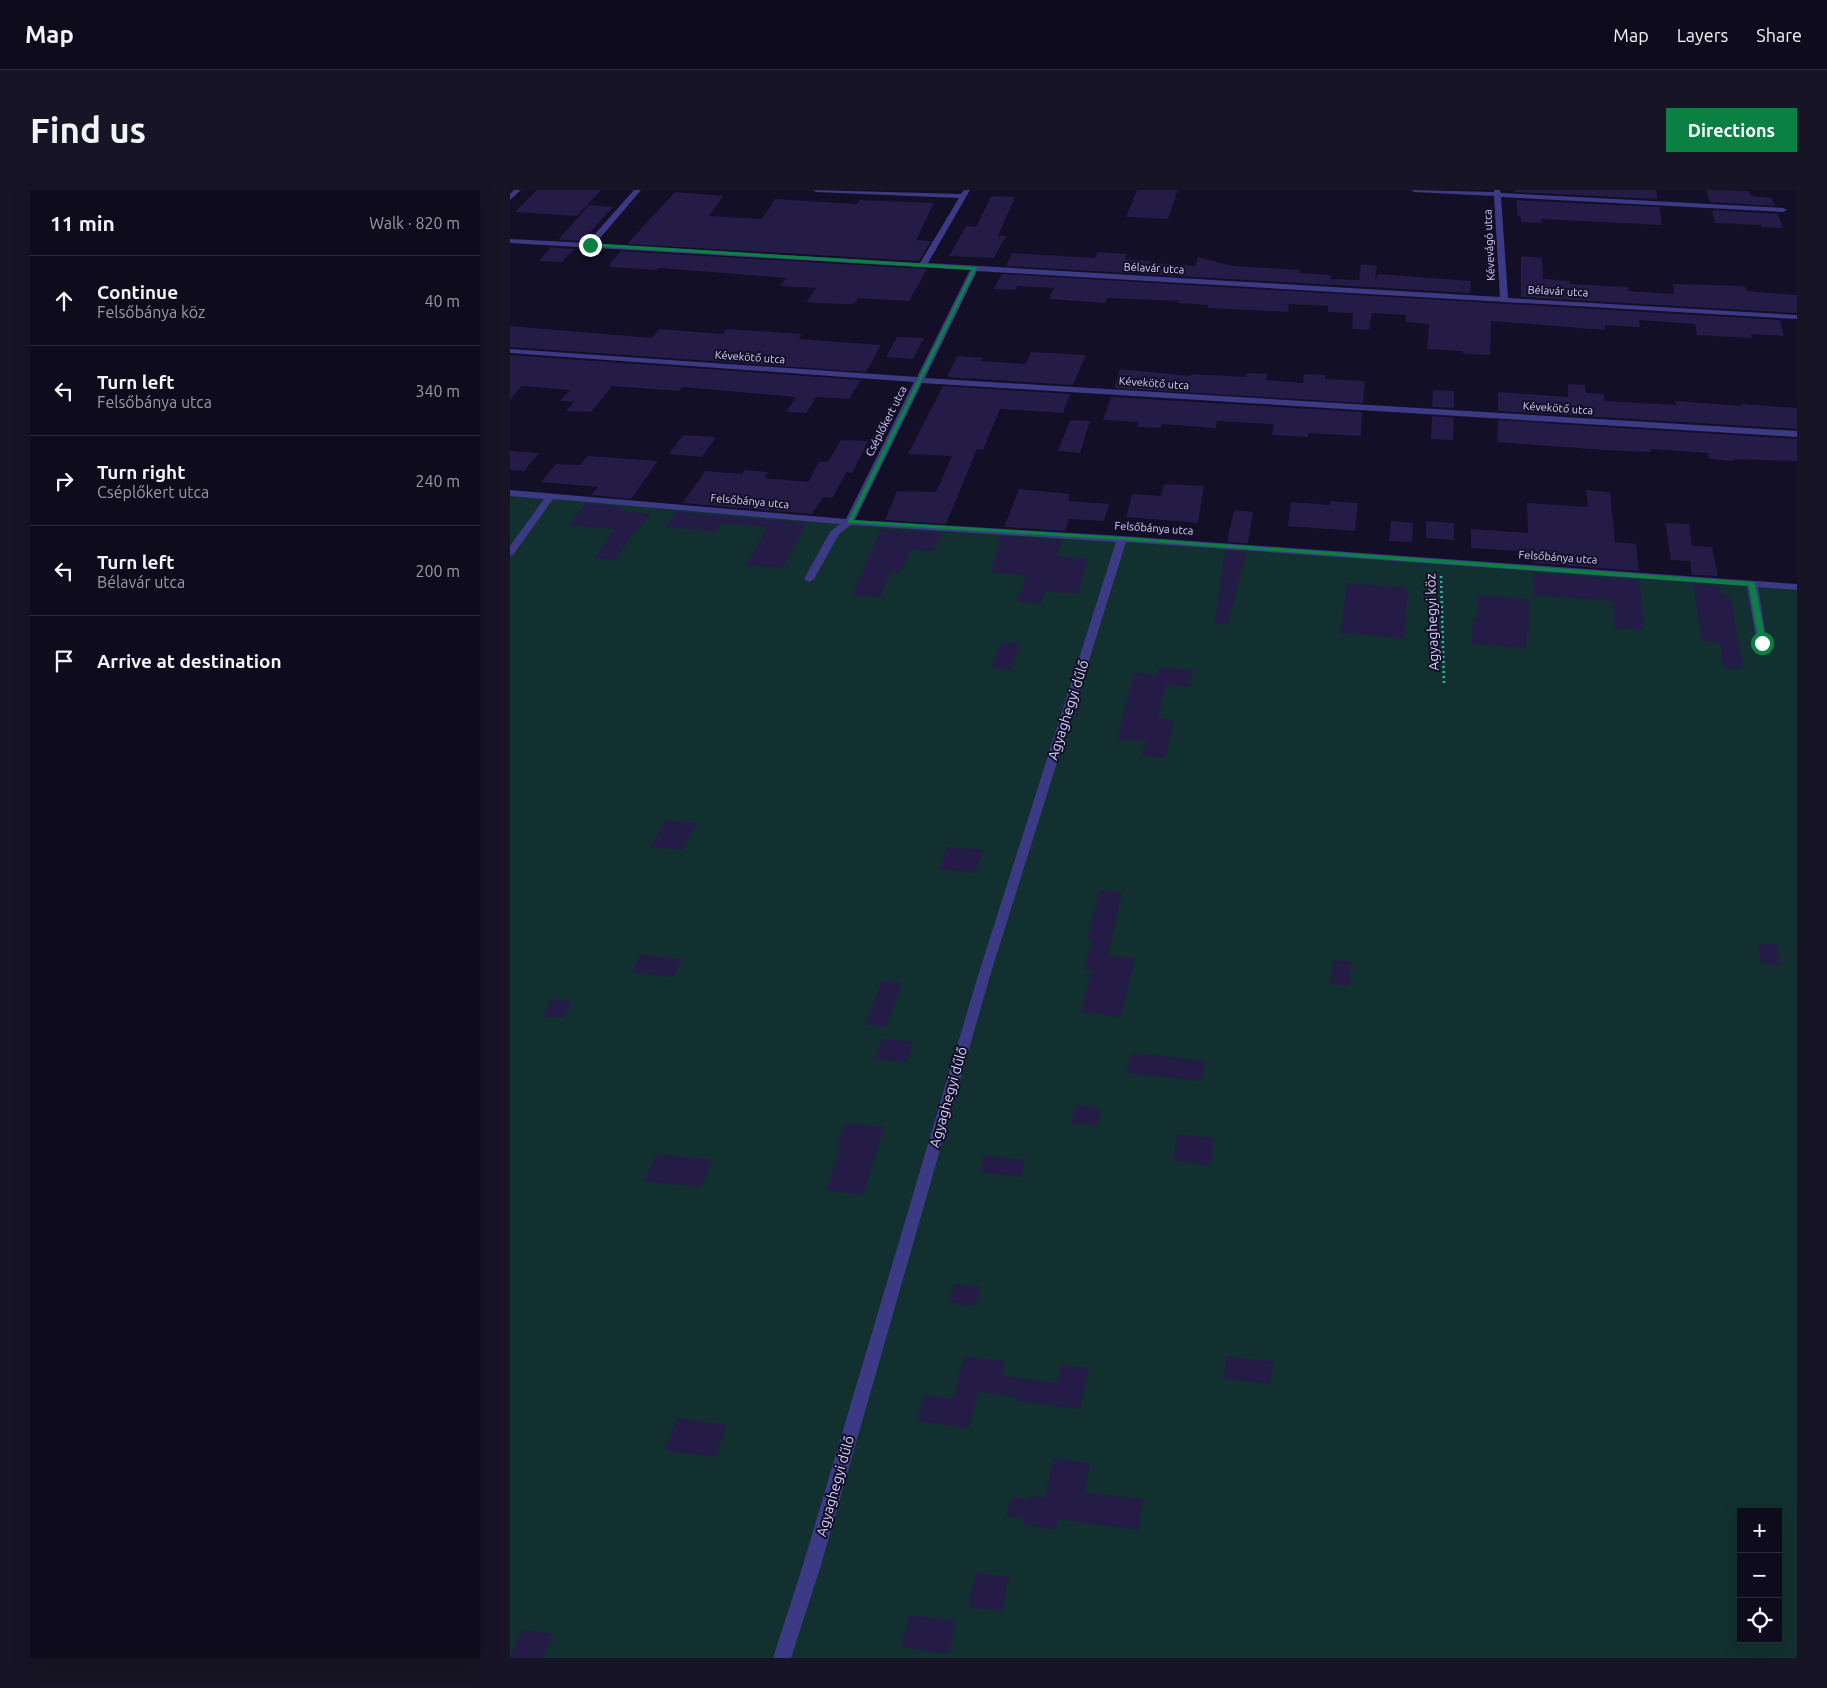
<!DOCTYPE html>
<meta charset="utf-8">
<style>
:root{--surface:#0e0b1c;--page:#171425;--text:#f1f3f6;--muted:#9b9ba3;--line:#2e2b3b;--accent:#0b8043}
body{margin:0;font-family:Ubuntu,sans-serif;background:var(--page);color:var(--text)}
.controls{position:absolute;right:15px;bottom:15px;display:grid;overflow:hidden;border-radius:0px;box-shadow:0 5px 20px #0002}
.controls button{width:45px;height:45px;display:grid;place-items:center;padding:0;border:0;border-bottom:1px solid var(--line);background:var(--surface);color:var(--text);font:25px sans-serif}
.stop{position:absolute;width:15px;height:15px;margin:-11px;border:4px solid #0b8043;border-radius:50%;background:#fff}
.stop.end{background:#0b8043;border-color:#fff;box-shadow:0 1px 5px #0008}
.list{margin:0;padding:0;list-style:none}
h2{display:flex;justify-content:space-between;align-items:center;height:65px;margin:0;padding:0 20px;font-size:21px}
h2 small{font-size:16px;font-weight:400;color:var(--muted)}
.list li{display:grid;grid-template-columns:32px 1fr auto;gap:15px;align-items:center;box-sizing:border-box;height:90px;padding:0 20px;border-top:1px solid var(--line)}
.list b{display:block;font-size:19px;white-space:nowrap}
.list p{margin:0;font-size:16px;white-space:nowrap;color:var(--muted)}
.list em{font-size:16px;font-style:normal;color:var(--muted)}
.icon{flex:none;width:28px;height:28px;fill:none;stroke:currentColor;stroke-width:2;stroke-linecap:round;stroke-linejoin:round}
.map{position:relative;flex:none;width:1287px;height:1468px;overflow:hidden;border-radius:0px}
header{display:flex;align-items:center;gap:30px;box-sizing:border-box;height:70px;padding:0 25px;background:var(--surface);border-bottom:1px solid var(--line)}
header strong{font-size:24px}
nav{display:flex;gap:28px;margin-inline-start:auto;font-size:18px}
.intro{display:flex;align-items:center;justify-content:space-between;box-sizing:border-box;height:120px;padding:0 30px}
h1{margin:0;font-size:35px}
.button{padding:12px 22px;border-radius:0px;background:var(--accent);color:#fff;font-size:18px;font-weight:700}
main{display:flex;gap:30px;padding:0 30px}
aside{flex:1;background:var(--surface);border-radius:0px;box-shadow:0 5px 20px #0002}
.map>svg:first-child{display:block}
.green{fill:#12302f;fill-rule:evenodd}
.building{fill:#241b47}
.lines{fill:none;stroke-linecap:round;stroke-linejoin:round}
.path{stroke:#2fb8b0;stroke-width:2.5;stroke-dasharray:2 3;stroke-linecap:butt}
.minor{fill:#3d3a85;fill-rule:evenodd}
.route{fill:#0b8043}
.labels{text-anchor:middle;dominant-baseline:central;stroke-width:4;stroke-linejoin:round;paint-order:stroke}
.far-street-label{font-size:11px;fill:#d9d4ff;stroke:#130f26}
.street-label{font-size:14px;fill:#d9d4ff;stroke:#130f26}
</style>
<header>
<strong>Map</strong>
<nav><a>Map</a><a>Layers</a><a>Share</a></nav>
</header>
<div class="intro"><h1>Find us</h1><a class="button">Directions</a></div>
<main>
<aside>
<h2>11 min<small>Walk · 820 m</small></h2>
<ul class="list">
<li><svg class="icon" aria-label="ahead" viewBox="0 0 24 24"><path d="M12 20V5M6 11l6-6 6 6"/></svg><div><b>Continue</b><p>Felsőbánya köz</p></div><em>40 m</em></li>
<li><svg class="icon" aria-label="left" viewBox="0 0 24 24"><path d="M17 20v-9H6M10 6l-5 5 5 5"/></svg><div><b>Turn left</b><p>Felsőbánya utca</p></div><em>340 m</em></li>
<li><svg class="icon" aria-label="right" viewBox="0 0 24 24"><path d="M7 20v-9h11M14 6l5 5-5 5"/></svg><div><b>Turn right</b><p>Cséplőkert utca</p></div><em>240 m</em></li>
<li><svg class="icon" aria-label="left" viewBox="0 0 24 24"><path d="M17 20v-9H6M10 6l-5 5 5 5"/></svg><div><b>Turn left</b><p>Bélavár utca</p></div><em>200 m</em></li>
<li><svg class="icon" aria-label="arrive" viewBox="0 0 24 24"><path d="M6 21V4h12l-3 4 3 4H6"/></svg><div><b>Arrive at destination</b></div></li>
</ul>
</aside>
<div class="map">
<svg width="1287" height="1468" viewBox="0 0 1287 1468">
<rect width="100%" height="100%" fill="#130f26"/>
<path class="green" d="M0 303 339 332 1287 397V1468H0ZM1231 1322H1268V1449H1231Z"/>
<path class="building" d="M27 0H91L67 26 5 22Z
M627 0H668L658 29 616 27Z
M1005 0H1146L1148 9 1005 2Z
M1196 0 1238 1 1242 6 1262 8 1265 16 1200 12Z
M165 2 213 6 199 26 252 29 265 9 347 14 350 10 424 13 406 50 421 51 409 71 117 54Z
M481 6 505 7 488 46H496L484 68 439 66 456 36 466 37Z
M1006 10 1149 17 1152 35 1031 29 1032 33 1011 32V26H1008Z
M79 15 103 17 72 51 48 50Z
M1202 20 1268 24 1273 38 1252 37 1251 35 1205 33Z
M41 57 64 59 52 72 29 71Z
M111 61 417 79 399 111 348 108 344 114H330L296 112 306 98 270 96 276 88 149 78 147 80 99 77 101 75H99Z
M588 62 617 64 615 69 641 71 640 73 685 76 688 67 723 76 790 80V83L821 85 820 89 849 90 851 74 867 76 865 91 868 84 961 91 960 103 496 76 502 63 585 68Z
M1011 66 1032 68 1033 89 1060 91V94L1118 97V101L1164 104 1163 94 1235 96 1236 101 1287 105V123L1011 107Z
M492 84 1270 130 1274 146 1241 144 1242 148 1187 145 1185 134 1129 130 1130 137 1095 135V140L981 131 980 165 953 164V161L917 159 919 134 896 132V125L862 123 859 140 842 139 843 123 818 122V116L779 114 778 122 760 121 698 118V115L668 113 669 111 625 109 597 108 595 113 539 109 544 98 507 96 505 100 484 99Z
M0 136 142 148 149 139 213 144 216 139 292 144 289 149 371 155 356 182 0 157Z
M387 147 414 148 403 169 376 167Z
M521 162 576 165 563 195 437 187 447 166 473 168 471 171 516 174Z
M0 165 351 190 339 209 306 207 296 223 276 222 286 207 172 197 169 201 102 196 81 222 56 221 64 212 50 211 60 200 12 196 0 210Z
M610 179 681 186 682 184 736 187 737 183 757 184 756 190 793 193 794 184 815 185V189L855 191 853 213 604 198Z
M1058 194 1075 195 1076 203 1094 204 1095 211 1166 215 1165 211 1232 216 1231 214 1287 218V239L988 221V202L1058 207Z
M433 196 560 204 553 223 490 219 473 260 467 259 436 334 375 330 387 301 426 302 442 266 398 264Z
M923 200 944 201V218L922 217Z
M601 207 852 222 851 246 798 243V247L762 245 764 234 707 231 706 238 652 234 650 238 627 237 628 232 593 230Z
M922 226 944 228 943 250 921 249Z
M560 230 580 231 570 263 548 261Z
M988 230 1287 249V271L1224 269V271L1199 269 1198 263 1140 259V262L1094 260 987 252Z
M173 245 206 247 192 267 159 264Z
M331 250 358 251 342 283 337 282 322 308 313 307 302 324 173 313 195 281 232 284 234 280 258 282 254 288 298 292 309 272H318Z
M0 261 29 263 14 281 0 280Z
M78 266 148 271 121 309 81 305 88 297 31 292 46 274 70 275Z
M654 294 694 296 688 333 616 327 622 304 651 306Z
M509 299 560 304 558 311 599 314 594 331 559 329 555 341 494 337Z
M1076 300 1100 302 1105 352 1126 354 1129 381 1023 373V362L961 358V339L1018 343 1017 313 1078 317Z
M820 311 848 313 845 341 778 336 781 312 820 315Z
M75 314 114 317 112 321 140 324 127 341H125L105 370 85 368 105 339 58 335Z
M724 320 743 322 738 353 717 352Z
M167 322 297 333 272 378 236 375 258 337 212 333 206 342 156 337Z
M881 331 903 333 902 352 879 351Z
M916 331 944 333V350L916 348Z
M1155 333 1179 334 1182 356 1202 357 1208 386 1182 385 1180 371 1161 370Z
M371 339 432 343 424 361 401 360 391 383 380 382 370 407 342 405Z
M491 346 552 350 547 366 578 369 568 404 535 401 531 414 507 412 516 385 481 382Z
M715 361 736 362 718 435 705 433Z
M1023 383 1129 390 1134 440 1105 438 1103 411 1024 405Z
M837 393 896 398V403H898L894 448 830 443Z
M1183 394 1210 396 1211 404 1220 405 1233 479 1214 478 1210 453 1192 451Z
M968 405 1020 409V441H1017V458L962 454 963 428H967Z
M491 452 510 454 501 480 481 478Z
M650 477 683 480 679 497 656 495 648 528 664 530 655 568 632 565 636 551 607 549 624 483 647 485Z
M156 630 187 633 172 660 141 657Z
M437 657 473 660 465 683 429 679Z
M590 700 612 702 598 766 625 768 611 827 571 822 582 780 574 779 582 750 577 749Z
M1248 754 1267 755 1270 775 1251 773Z
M131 765 172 769 163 787 122 782Z
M823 770 841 772 839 796 820 794Z
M372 791 391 793 376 837 355 835Z
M41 810 62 811 54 828 33 827Z
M372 849 403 852 397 872 365 869Z
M621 863 695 871 692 891 616 883Z
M566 915 591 918 587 936 562 933Z
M335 933 374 937 353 1005 316 1000 330 960 326 959Z
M667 944 704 948 700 975 663 971Z
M147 964 202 970 191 997 134 991Z
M474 965 515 970 511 987 470 982Z
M444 1094 470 1097 465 1116 439 1112Z
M454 1166 495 1171 492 1186 547 1193 551 1175 579 1178 570 1219 506 1211 507 1207 468 1202 459 1238 407 1231 414 1205 443 1209Z
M716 1166 763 1172 760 1194 714 1188Z
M167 1228 217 1235 205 1267 155 1260Z
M543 1268 580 1273 574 1302 633 1309 628 1340 548 1329 546 1340 513 1335 515 1328 496 1326 501 1308 519 1310 520 1306 535 1308Z
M466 1383 499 1387 492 1421 458 1417Z
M399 1425 446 1431 439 1464 391 1457Z
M12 1439 43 1444 33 1468H0Z"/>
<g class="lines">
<path class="path" d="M931 386 934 493"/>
<path class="minor" d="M4 0H11L0 10V4Z
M124 0H131L85 54 410 73 449 8 306 2 303 0 451 4 454 0H460L418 73 990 107 984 6 904 2 901 0 984 2V0H990L991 3 1273 18 1277 20 1273 22 991 7 998 108 1287 125V129L467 81 415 188 1287 241V247L412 193 345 330 612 346 1287 394V400L1248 397 1257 453 1252 456 1247 453 1237 396 616 352 479 789 311 1375 281 1468H263L293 1375 467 789 606 352 341 335 329 344 304 389 299 392 294 389 320 342 330 334 43 309 3 365 0 366V356L34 309 0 306V300L336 329 404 192 0 163V159L407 187 460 80 0 53V49L77 53Z"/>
</g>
<path class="route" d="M80 53 467 77 343 330 612 347 1242 392 1245 394 1256 453 1252 455 1249 453 1239 396 612 350 337 333 462 80 78 56Z"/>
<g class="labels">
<g class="far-street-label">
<text transform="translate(979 55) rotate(-93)">Kévevágó utca</text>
<text transform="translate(644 78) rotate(3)">Bélavár utca</text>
<text transform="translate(1048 101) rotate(3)">Bélavár utca</text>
<text transform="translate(240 167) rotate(4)">Kévekötő utca</text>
<text transform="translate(644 193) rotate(4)">Kévekötő utca</text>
<text transform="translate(1048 218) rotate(4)">Kévekötő utca</text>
<text transform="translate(376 231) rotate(-63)">Cséplőkert utca</text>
<text transform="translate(240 311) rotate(5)">Felsőbánya utca</text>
<text transform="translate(644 338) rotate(4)">Felsőbánya utca</text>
<text transform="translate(1048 367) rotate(4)">Felsőbánya utca</text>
</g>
<g class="street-label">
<text transform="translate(922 432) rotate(-92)">Agyaghegyi köz</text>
<text transform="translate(558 520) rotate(-72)">Agyaghegyi dűlő</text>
<text transform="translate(438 907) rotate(-74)">Agyaghegyi dűlő</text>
<text transform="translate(325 1296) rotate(-74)">Agyaghegyi dűlő</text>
</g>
</g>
</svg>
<div class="controls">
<button>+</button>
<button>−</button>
<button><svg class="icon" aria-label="locate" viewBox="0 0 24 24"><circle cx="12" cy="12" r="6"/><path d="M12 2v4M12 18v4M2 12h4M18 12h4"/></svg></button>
</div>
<div class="stop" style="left:1252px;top:453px"></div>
<div class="stop end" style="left:80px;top:55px"></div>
</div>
</main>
